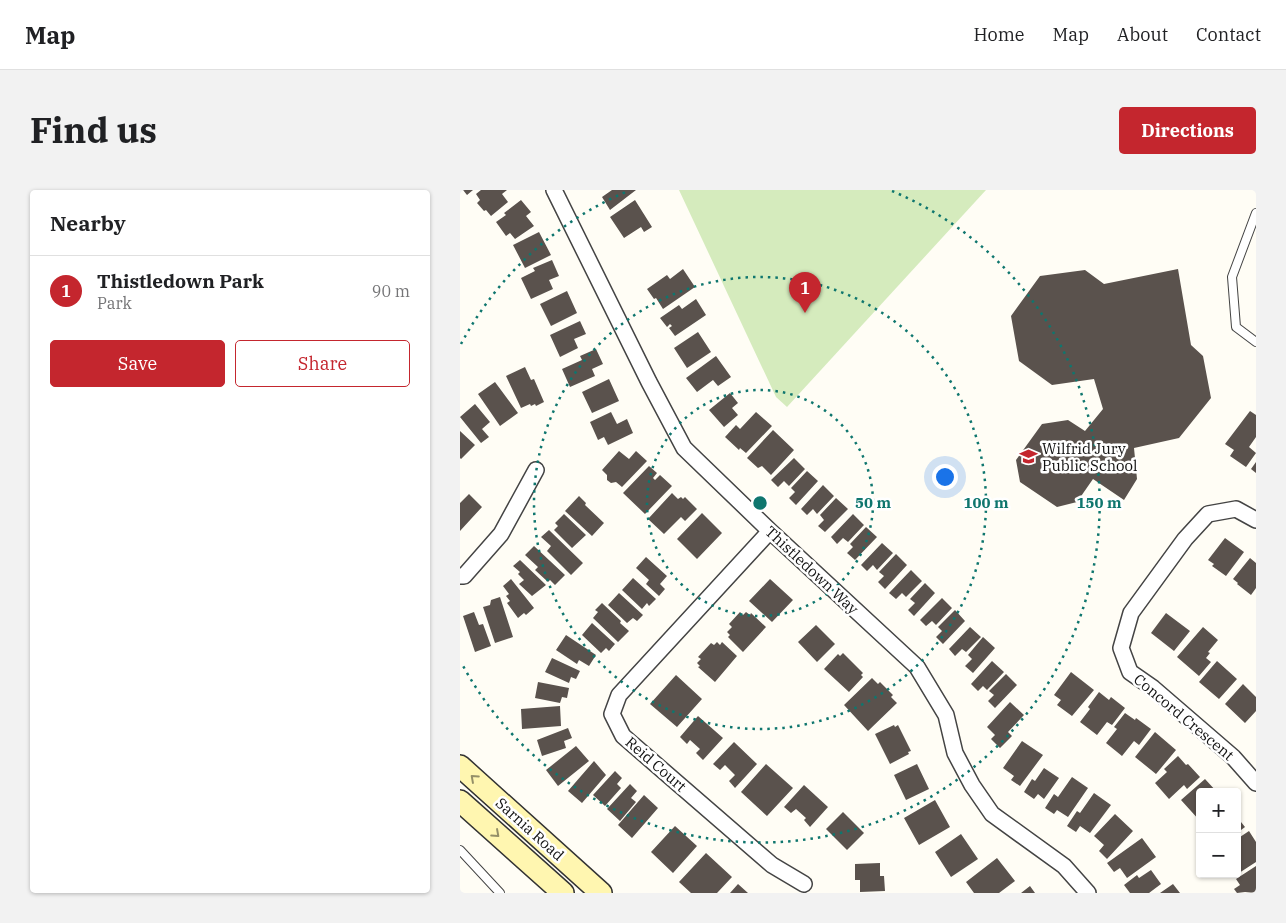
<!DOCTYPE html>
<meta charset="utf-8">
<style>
:root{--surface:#fff;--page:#f2f2f2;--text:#202124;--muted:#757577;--line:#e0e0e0;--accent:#c4262e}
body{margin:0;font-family:"IBM Plex Serif",serif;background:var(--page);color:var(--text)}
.controls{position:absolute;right:15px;bottom:15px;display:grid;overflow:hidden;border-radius:5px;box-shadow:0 1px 4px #0004}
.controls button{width:45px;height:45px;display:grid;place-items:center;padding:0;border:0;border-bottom:1px solid var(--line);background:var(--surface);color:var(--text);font:25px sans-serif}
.you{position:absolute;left:484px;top:286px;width:18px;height:18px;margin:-12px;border:4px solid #fff;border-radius:50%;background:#1a73e8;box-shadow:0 0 0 8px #1a73e833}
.badge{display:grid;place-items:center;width:32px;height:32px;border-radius:50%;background:var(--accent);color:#fff;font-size:16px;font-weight:700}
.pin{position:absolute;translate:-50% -41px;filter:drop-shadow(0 1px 2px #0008)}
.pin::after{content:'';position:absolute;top:26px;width:18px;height:15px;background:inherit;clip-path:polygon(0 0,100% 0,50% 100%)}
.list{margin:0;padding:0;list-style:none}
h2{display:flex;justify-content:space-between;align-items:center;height:65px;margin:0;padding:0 20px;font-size:21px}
h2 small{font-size:16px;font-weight:400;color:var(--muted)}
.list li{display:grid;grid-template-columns:32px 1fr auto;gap:15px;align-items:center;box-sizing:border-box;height:70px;padding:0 20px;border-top:1px solid var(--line)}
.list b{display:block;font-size:19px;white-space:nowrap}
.list p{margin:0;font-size:16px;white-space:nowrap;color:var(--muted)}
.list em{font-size:16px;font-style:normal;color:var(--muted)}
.actions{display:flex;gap:10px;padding:15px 20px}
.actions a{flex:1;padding:11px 0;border:1px solid var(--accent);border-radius:5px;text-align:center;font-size:18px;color:var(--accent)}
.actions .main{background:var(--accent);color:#fff}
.map{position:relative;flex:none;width:796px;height:703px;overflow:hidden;border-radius:5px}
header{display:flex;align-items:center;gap:30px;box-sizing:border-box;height:70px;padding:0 25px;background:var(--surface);border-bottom:1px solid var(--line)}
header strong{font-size:24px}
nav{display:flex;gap:28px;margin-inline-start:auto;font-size:18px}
.intro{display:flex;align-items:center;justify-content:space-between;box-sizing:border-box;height:120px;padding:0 30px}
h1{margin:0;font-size:35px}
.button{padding:12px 22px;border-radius:5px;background:var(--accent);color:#fff;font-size:18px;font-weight:700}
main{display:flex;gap:30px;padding:0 30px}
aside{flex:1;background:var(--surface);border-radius:5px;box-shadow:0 1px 4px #0004}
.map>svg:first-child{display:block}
.green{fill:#d5ebbd}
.building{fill:#5a524d}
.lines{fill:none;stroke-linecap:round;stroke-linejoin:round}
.lane-casing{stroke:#444;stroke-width:10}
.street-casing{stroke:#444;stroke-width:18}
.secondary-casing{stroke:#333;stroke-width:24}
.lane{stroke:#fff;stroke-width:8}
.street{stroke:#fff;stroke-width:15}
.secondary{stroke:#fff6b0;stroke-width:21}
.oneway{stroke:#948f68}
.ring{fill:none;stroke:#0f766e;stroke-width:2.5;stroke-dasharray:2.5 5}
.labels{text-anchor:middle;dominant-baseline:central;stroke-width:5;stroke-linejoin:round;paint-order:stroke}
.poi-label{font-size:15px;fill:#111;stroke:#fff;text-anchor:start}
.street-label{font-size:15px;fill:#111;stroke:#fff}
.centre{fill:#0f766e;stroke:#fff;stroke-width:2.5}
.ring-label{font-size:15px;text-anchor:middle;font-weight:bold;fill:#0f766e;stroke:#fff;stroke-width:5;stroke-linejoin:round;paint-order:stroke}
</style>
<header>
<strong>Map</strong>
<nav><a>Home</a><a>Map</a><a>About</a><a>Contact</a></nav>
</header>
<div class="intro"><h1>Find us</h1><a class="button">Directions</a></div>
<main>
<aside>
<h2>Nearby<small></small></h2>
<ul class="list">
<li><span class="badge">1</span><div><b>Thistledown Park</b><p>Park</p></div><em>90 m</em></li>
</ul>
<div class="actions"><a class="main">Save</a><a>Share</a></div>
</aside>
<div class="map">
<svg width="796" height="703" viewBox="0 0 796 703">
<rect width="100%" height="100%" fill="#fffdf5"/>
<path class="green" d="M219 0H526L327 217 316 207Z"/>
<path class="building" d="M3 0H13L7 5Z
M21 0H47L42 4 48 12 31 26 26 20 24 21 17 13 20 10 16 4Z
M152 0H176L150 20 142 7Z
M61 10 71 22 66 26 74 36 55 49 50 43 46 46 36 32 46 25 44 23Z
M175 10 192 37 184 42 181 37 164 48 150 27Z
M79 42 91 65 65 78 53 55Z
M92 70 99 86 89 90 93 99 71 109 61 88 75 81 73 78Z
M223 79 235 97 203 119 196 108 194 109 187 99 207 85 210 89Z
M718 79 731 155 743 166 751 208 719 248 674 258 677 289 664 310 633 289 617 312 597 317 560 292 556 270 582 234 608 230 625 241 643 219 634 189 592 195 559 171 551 126 580 86 625 80 644 94Z
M107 101 117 123 91 136 80 114Z
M236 109 246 125 215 146 209 138 212 136 210 134 207 137 200 128 219 115 222 119Z
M120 131 126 144 114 149 118 158 100 167 90 145Z
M238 142 251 162 227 178 214 158Z
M136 159 143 174 132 179 135 186 110 197 102 179 122 170 120 166Z
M256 166 271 187 258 196 253 190 237 202 226 188Z
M65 177 71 190 74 189 84 212 76 216 75 214 71 216 70 214 61 218 46 186Z
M149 189 159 211 132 223 122 202Z
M35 192 58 223 40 236 18 204Z
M270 203 278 213 272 218 278 225 264 237 249 220Z
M15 214 30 232 22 239 29 247 21 253 0 227Z
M790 221 796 225V247L789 257 796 263 786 277 770 266 774 260 765 254Z
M151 222 157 234 167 229 173 243 148 255 144 247 138 250 130 232Z
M296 222 312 236 286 263 280 258 279 260 265 247 276 235 280 239Z
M313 240 334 260 311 285 302 276 298 278 287 268Z
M0 241 15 255 1 269 0 268Z
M159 261 169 269 176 261 187 271 162 297 156 292 151 293 147 290V285L142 280Z
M334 268 345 279 329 296 324 291 318 297 311 290Z
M796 272V283L791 279Z
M189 276 197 283 193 288 195 290 200 285 212 296 185 324 163 303Z
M347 281 358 291 336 315 329 308 335 302 331 298Z
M363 295 374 306 357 324 353 319 347 325 341 319Z
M212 303 218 309 221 307 223 309 225 307 237 319 225 331 221 327 204 344 188 329Z
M9 304 22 317 0 341V313Z
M119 306 126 313 125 315 144 333 132 346 105 321Z
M376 308 388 319 365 342 358 336 364 330 360 325Z
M242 323 262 343 237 369 217 349Z
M104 324 126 345 112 358 94 340 98 336 95 333Z
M393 324 404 335 388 352 383 348 377 354 371 347Z
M406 337 417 347 395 370 387 363 393 357 390 354Z
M89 340 123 373 111 385 87 361 91 356 81 347Z
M765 348 784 362 766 386 752 376 754 374 748 370Z
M422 353 433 363 417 380 413 375 407 381 401 375Z
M74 356 105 385 95 395 90 390 88 392 75 380 78 377 65 365Z
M436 364 447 375 425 399 418 392 424 386 419 382Z
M186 367 207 386 200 394 205 399 199 406 186 394 189 390 176 378Z
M790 368 796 373V398L791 405 777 394 778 393 773 389Z
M60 370 86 395 72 406 59 394 64 390 58 384 60 382 53 376Z
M451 380 462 391 446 407 442 403 436 409 429 403Z
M173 388 196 409 189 416 187 413 182 419 162 400Z
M51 389 74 418 66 425 64 423 58 428 47 413 50 411 46 406 49 404 43 396Z
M310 389 333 410 312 432 289 411Z
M465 393 475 403 454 426 448 420 455 413 450 409Z
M159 403 183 425 177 431 173 428 167 433 148 415Z
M40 407 53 447 35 453 23 417 30 415 31 410Z
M482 408 492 418 476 435 472 431 466 436 460 430Z
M142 413 161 431 160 433 169 441 158 452 133 428 138 422 135 420Z
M495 420 505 431 483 454 476 447 482 441 478 437Z
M14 422 19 435 23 434 31 456 15 462 3 426Z
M280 422 283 425 286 422 290 425 291 423 306 437 283 462 268 447 270 445 267 442 272 437 269 434Z
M706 423 730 441 714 461 691 443Z
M132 433 155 454 149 461 146 458 141 463 122 445Z
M356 435 375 454 357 472 338 452Z
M510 437 521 447 506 462 502 459 495 466 489 459Z
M743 437 758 450 748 462 750 463 746 468 751 472 739 486 717 467Z
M106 445 136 465 129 476 119 470 117 474 96 460Z
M523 447 535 458 513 483 505 476 512 469 508 465Z
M257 452 260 455 262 452 277 466 255 492 238 477 240 476 237 473 241 469 238 467 251 453 254 455Z
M383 463 403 483 401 485 403 487 389 502 364 479 378 464 380 466Z
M92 468 120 481 116 489 111 487 109 493 85 482Z
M532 471 544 482 527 500 523 496 518 501 511 494Z
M757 471 777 489 759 509 739 492Z
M611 482 634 500 612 526 597 515 601 510 594 505Z
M546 484 557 495 535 518 528 511 534 505 529 501Z
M216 485 242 509 217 537 190 514Z
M412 488 418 494 420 492 433 505 431 507 437 513 408 541 384 515Z
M78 492 109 498 107 508 102 507 100 513 75 508Z
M783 494 796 507V521L785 533 765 514Z
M639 502 649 510 651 507 665 518 652 535 647 532 637 545 620 532 630 519 628 517Z
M550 512 564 525 548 542 552 546 540 558 531 549 535 545 527 537Z
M100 516 101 536 62 539 61 519Z
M665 523 675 530 676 528 691 539 679 555 674 551 662 566 646 553 657 539 654 537Z
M238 526 263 548 243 570 236 563 240 559 230 550 227 554 220 547Z
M434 535 435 537 438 535 451 561 448 562 449 564 430 574 415 544Z
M108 538 112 548 104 551 106 558 82 566 77 550Z
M695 542 716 560 696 584 675 567Z
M562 551 583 565 560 596 551 590 554 586 543 578Z
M274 552 297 574 275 598 269 591 275 585 265 575 260 580 253 574Z
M116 556 129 571 98 596 86 580Z
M718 566 726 575 728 574 740 587 727 599 724 595 709 609 695 593 707 582 704 579Z
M134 571 146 585 122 613 108 601Z
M306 574 333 598 307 626 281 602Z
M457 574 469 599 446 610 434 585Z
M584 578 599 588 584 609 578 604 574 609 564 602 572 589 575 591Z
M155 581 162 588 157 594 161 598 145 616 133 605Z
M612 587 628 598 608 627 597 620 594 624 585 618 594 604 598 607Z
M745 589 757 602H740V631L721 610Z
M170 594 177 601 171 608 176 612 160 631 147 619Z
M344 595 368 617 350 637 344 630 346 628 336 619 331 623 324 617Z
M634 603 651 615 630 643 620 636 616 642 607 636 617 621 620 623Z
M184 605 198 618 172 648 158 635Z
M475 610 490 637 459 655 444 628Z
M383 622 404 643 387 660 366 639Z
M655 624 673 641 647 669 639 661 644 655 634 646Z
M777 627 785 637 777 643Z
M215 636 237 656 213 683 191 662Z
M789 641 796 652V672L779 683 777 680V649Z
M501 644 518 669 491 687 475 662Z
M682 648 696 667 667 688 660 678 654 682 647 673Z
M246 663 272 687 257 703H231L219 692Z
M537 668 555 691 539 703H514L506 692Z
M420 673V686H424L425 701 400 702V690H395V674Z
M796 676V703L785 702 777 703 774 699 780 695 776 689Z
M691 680 701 694 689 703H670L664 695 677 685 679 688Z
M278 694 288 703H270Z
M713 694 720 703H700Z
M570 696 575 703H561Z"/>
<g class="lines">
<defs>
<path id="lane" d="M796 23 772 87 776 137 796 152
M0 660 40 703"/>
<path id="street" d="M94 0 189 192 224 258 310 341 457 477 486 525 495 563 512 595 532 624 604 676 628 703
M796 330 776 319 748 324 725 349 671 423 661 458 670 482 693 498 773 567 796 593
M310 341 159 505 152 524 163 546 312 675 344 694
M0 386H4L41 344 76 280"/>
<path id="secondary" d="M0 576 141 703
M0 611 103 703"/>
</defs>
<use href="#lane" class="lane-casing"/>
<use href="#street" class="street-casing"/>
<use href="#secondary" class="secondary-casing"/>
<use href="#lane" class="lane"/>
<use href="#street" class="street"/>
<use href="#secondary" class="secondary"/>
</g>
<defs><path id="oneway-chevron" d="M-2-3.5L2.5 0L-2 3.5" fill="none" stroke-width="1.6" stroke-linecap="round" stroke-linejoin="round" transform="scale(1.25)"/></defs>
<g class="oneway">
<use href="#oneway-chevron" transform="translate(14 588) rotate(-138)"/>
<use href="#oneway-chevron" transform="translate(36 644) rotate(42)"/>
</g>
<g class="ring">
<circle cx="300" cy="313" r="113"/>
<circle cx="300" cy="313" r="226"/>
<path d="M1 154A339 339 0 0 1 168 1M432 1A339 339 0 1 1 1 472"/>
</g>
<defs>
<symbol id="school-bare" viewBox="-9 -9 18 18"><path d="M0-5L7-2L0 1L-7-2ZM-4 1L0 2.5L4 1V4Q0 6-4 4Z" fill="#c4262e" stroke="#fff" stroke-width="2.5" paint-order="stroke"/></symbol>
</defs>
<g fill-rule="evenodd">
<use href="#school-bare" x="556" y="254" width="25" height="25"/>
</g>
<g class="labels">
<g class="poi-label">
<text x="582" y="258">Wilfrid Jury<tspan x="582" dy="17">Public School</tspan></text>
</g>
<g class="street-label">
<text transform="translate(352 380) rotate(43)">Thistledown Way</text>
<text transform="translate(724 527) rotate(40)">Concord Crescent</text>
<text transform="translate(196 574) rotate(41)">Reid Court</text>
<text transform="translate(70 639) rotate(42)">Sarnia Road</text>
</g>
</g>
<circle cx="300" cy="313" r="8" class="centre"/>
<g class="ring-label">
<text x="413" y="318">50 m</text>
<text x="526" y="318">100 m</text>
<text x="639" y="318">150 m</text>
</g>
</svg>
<div class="controls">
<button>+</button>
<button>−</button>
</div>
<div class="you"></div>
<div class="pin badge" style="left:345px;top:123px">1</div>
</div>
</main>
